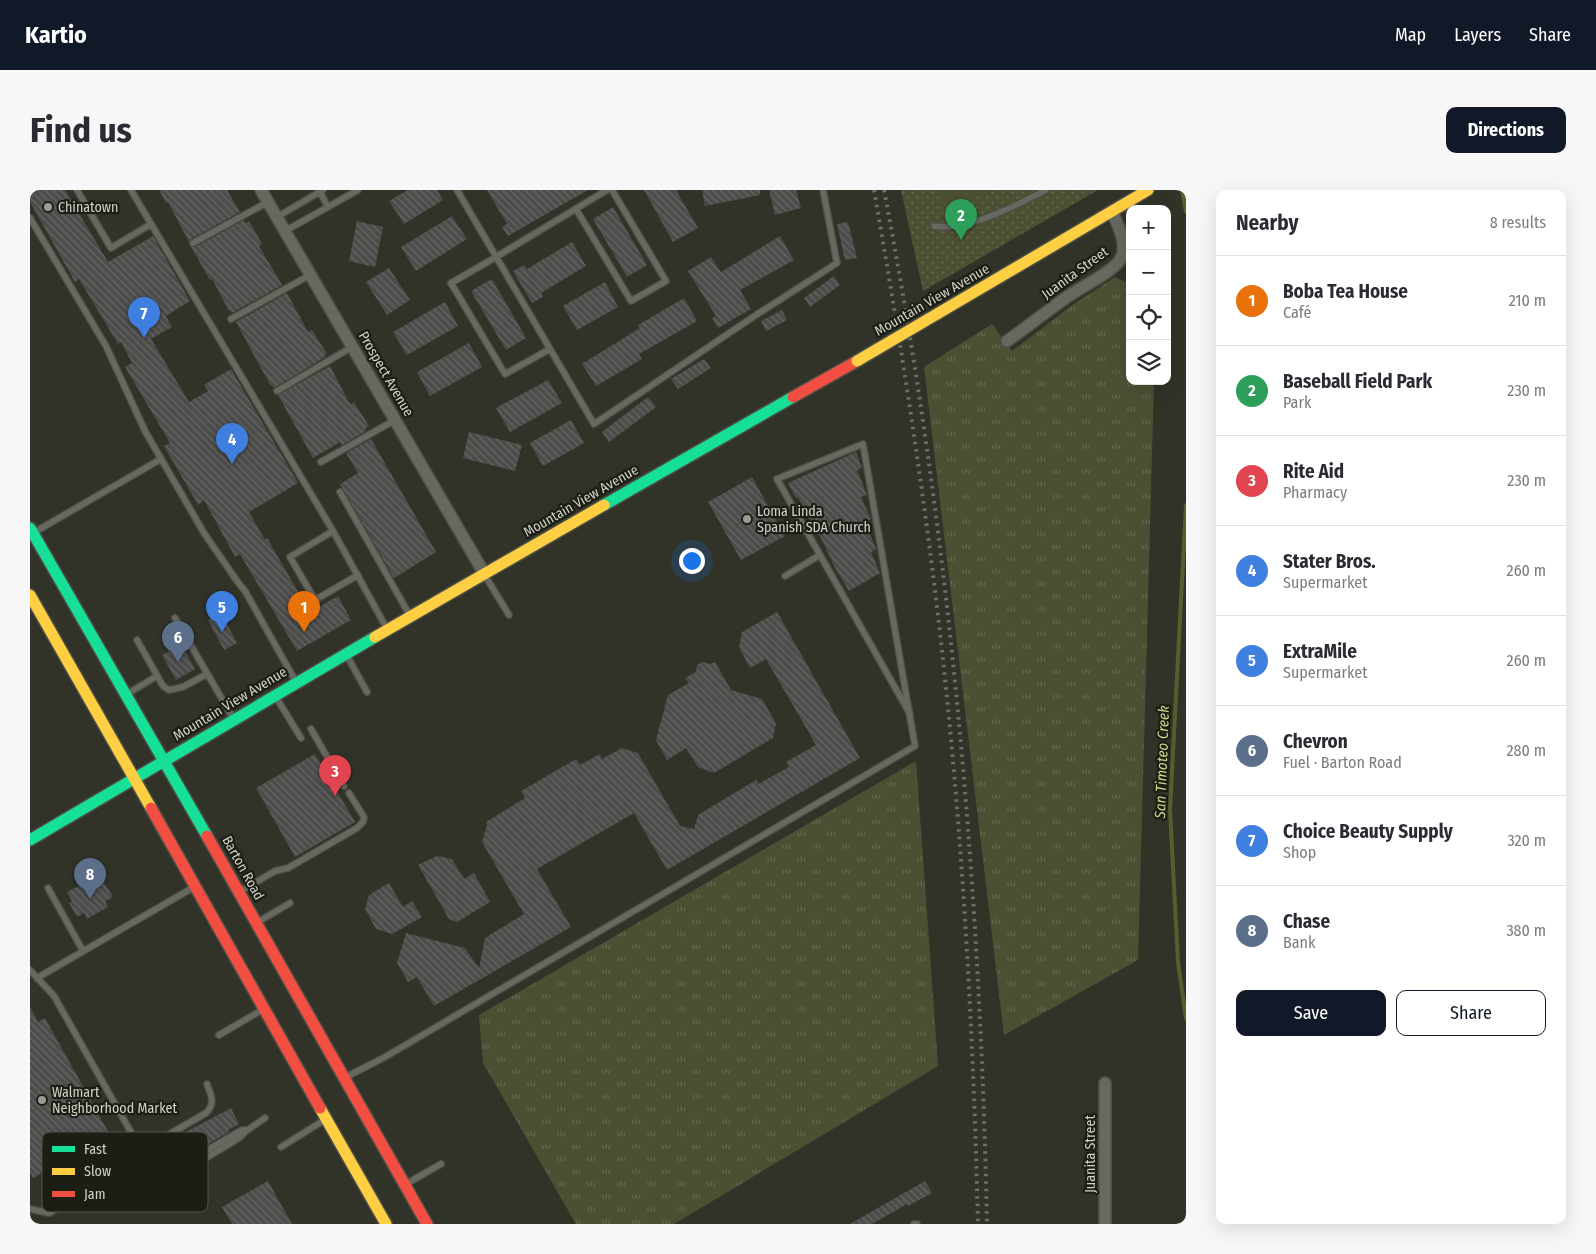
<!DOCTYPE html>
<meta charset="utf-8">
<style>
:root{--surface:#fff;--page:#f7f7f7;--text:#2b2b33;--muted:#7c7c81;--line:#e1e1e2;--accent:#111827}
body{margin:0;font-family:"Fira Sans Condensed",sans-serif;background:var(--page);color:var(--text)}
.controls{position:absolute;right:15px;top:15px;display:grid;overflow:hidden;border-radius:10px;box-shadow:0 5px 20px #0002}
.controls button{width:45px;height:45px;display:grid;place-items:center;padding:0;border:0;border-bottom:1px solid var(--line);background:var(--surface);color:var(--text);font:25px sans-serif}
.you{position:absolute;left:661px;top:370px;width:18px;height:18px;margin:-12px;border:4px solid #fff;border-radius:50%;background:#1a73e8;box-shadow:0 0 0 8px #1a73e833}
.badge{display:grid;place-items:center;width:32px;height:32px;border-radius:50%;background:var(--accent);color:#fff;font-size:16px;font-weight:700}
.pin{position:absolute;translate:-50% -41px;filter:drop-shadow(0 1px 2px #0008)}
.pin::after{content:'';position:absolute;top:26px;width:18px;height:15px;background:inherit;clip-path:polygon(0 0,100% 0,50% 100%)}
.list{margin:0;padding:0;list-style:none}
h2{display:flex;justify-content:space-between;align-items:center;height:65px;margin:0;padding:0 20px;font-size:21px}
h2 small{font-size:16px;font-weight:400;color:var(--muted)}
.list li{display:grid;grid-template-columns:32px 1fr auto;gap:15px;align-items:center;box-sizing:border-box;height:90px;padding:0 20px;border-top:1px solid var(--line)}
.list b{display:block;font-size:19px;white-space:nowrap}
.list p{margin:0;font-size:16px;white-space:nowrap;color:var(--muted)}
.list em{font-size:16px;font-style:normal;color:var(--muted)}
.actions{display:flex;gap:10px;padding:15px 20px}
.actions a{flex:1;padding:11px 0;border:1px solid var(--accent);border-radius:10px;text-align:center;font-size:18px;color:var(--accent)}
.actions .main{background:var(--accent);color:#fff}
.icon{flex:none;width:28px;height:28px;fill:none;stroke:currentColor;stroke-width:2;stroke-linecap:round;stroke-linejoin:round}
.map{position:relative;flex:none;width:1156px;height:1034px;overflow:hidden;border-radius:10px}
header{display:flex;align-items:center;gap:30px;box-sizing:border-box;height:70px;padding:0 25px;background:var(--accent);color:#fff}
header strong{font-size:24px}
nav{display:flex;gap:28px;margin-inline-start:auto;font-size:18px}
.intro{display:flex;align-items:center;justify-content:space-between;box-sizing:border-box;height:120px;padding:0 30px}
h1{margin:0;font-size:35px}
.button{padding:12px 22px;border-radius:10px;background:var(--accent);color:#fff;font-size:18px;font-weight:700}
main{display:flex;gap:30px;padding:0 30px}
aside{flex:1;background:var(--surface);border-radius:10px;box-shadow:0 5px 20px #0002}
.map>svg:first-child{display:block}
.grass{fill:url(#grass-tufts)}
.park{fill:url(#park-dots)}
.garden{fill:#4c5033}
.lines{fill:none;stroke-linecap:round;stroke-linejoin:round}
.stream{stroke:#565e2d;stroke-width:4}
.building{fill:url(#building-back-hatch)}
.lane-casing{stroke:#4d4f46;stroke-width:8}
.street-casing{stroke:#4d4f46;stroke-width:14}
.fast-casing{stroke:#4d4f46;stroke-width:14}
.slow-casing{stroke:#4d4f46;stroke-width:14}
.jam-casing{stroke:#4d4f46;stroke-width:14}
.lane{stroke:#676961;stroke-width:5.5}
.street{stroke:#676961;stroke-width:11}
.fast{stroke:#16e098;stroke-width:11}
.slow{stroke:#ffcf43;stroke-width:11}
.jam{stroke:#f24e42;stroke-width:11}
.rail{stroke:#6e7069;stroke-width:4;stroke-dasharray:2.5 5;stroke-linecap:butt}
.slow-bridge-casing{stroke:#4d4f46;stroke-width:14;stroke-linecap:butt}
.slow-bridge{stroke:#ffcf43;stroke-width:11}
.poi-dot{fill:#9a9c91;stroke:#1c1e15;stroke-width:2}
.labels{text-anchor:middle;dominant-baseline:central;stroke-width:4.5;stroke-linejoin:round;paint-order:stroke}
.poi-label{font-size:14px;fill:#d2d4c9;stroke:#1c1e15;text-anchor:start}
.street-label{font-size:14px;fill:#d2d4c9;stroke:#1c1e15}
.water-label{font-size:15px;font-style:italic;fill:#ccd987;stroke:#1c1e15}
.key{fill:#1c1e15;stroke:#53554b;stroke-width:1}
.key-label{font-size:14px;fill:#d2d4c9}
</style>
<header>
<strong>Kartio</strong>
<nav><a>Map</a><a>Layers</a><a>Share</a></nav>
</header>
<div class="intro"><h1>Find us</h1><a class="button">Directions</a></div>
<main>
<div class="map">
<svg width="1156" height="1034" viewBox="0 0 1156 1034">
<defs>
<pattern id="grass-tufts" width="24" height="20" patternUnits="userSpaceOnUse" patternTransform="scale(1.25)"><rect width="24" height="20" fill="#4c5033"/><path d="M3 7l-1-3M5 7V3M7 7l1-3M15 17l-1-3M17 17v-4M19 17l1-3" fill="none" stroke="#65684f"/></pattern>
<pattern id="park-dots" width="8" height="8" patternUnits="userSpaceOnUse" patternTransform="scale(1.25)"><rect width="8" height="8" fill="#4c5033"/><path d="M2 2h.1M6 6h.1" fill="none" stroke="#65684f" stroke-width="1.8" stroke-linecap="round"/></pattern>
<pattern id="building-back-hatch" width="6" height="6" patternUnits="userSpaceOnUse" patternTransform="scale(1.25)"><rect width="6" height="6" fill="#4c4c4b"/><path d="M-1 5l2 2M0 0l6 6M5-1l2 2" fill="none" stroke="#656564"/></pattern>
</defs>
<rect width="100%" height="100%" fill="#313329"/>
<path class="grass" d="M1085 87 1100 94V191H1124L1108 770 974 845 894 177 962 134 982 161 1044 114Z
M886 571 908 876 644 1034H546L453 873 449 825Z"/>
<path class="park" d="M871 0H1068L893 101Z"/>
<path class="garden" d="M910 0H963L945 8 912 14Z"/>
<g class="lines">
<path class="stream" d="M1152 0 1156 22
M1156 315 1140 620 1148 772 1156 829"/>
</g>
<path class="building" d="M0 0H35L78 72 123 46 160 111 136 126 142 137 121 149 159 212 178 201 174 195 201 179 268 293 219 322 235 350 237 348 280 422 308 406 321 430 267 461 210 364 205 367 174 310 168 315 134 256 140 253 95 177 102 173 91 152 88 154 49 89 45 92 0 12Z
M129 0H197L210 22 161 49 159 52 138 12 136 13Z
M378 0H407L413 10 374 34 359 11Z
M457 0H558L478 46 472 37 477 34Z
M614 0H646L668 38 643 52Z
M672 0H730V5L675 16Z
M739 0H766L771 18 745 25Z
M583 17 617 75 597 87 563 29Z
M422 26 437 49 386 81 371 57Z
M214 30 216 33 219 31 232 54 229 56 252 95 202 123 200 120 199 121 182 89 180 90 161 57H165Z
M327 31 353 37 345 77 319 71Z
M818 32 827 68 815 70 807 34Z
M750 46 764 70 710 100 721 119 688 138 682 128 686 126 658 81 681 67 691 82Z
M542 52 556 76 511 103 513 107 502 113 483 81 494 75 497 79Z
M359 78 380 110 357 125 336 92Z
M804 86 810 95 780 117 774 108Z
M462 89 496 148 476 160 441 101Z
M575 92 588 117 547 140 533 116Z
M257 103 278 142 282 140 297 164 294 165 295 167 244 198 242 195 241 196 227 171 206 132Z
M654 108 667 131 609 164 612 169 566 196 552 174 610 138 608 135Z
M415 112 428 136 377 165 363 142Z
M752 120 757 130 736 141 731 131Z
M439 153 452 177 400 206 387 182Z
M674 169 681 178 648 199 641 189Z
M300 176 320 214 324 212 339 236 335 239 336 241 312 255 310 252 283 268 248 205Z
M518 190 532 213 480 242 466 218Z
M618 207 626 217 579 252 572 242Z
M541 230 554 253 513 276 500 253Z
M439 242 492 255 485 281 433 268Z
M341 249 406 362 364 388 310 294 328 283 316 263Z
M826 262 832 278 827 280 837 305 831 307 841 329 835 332 846 359 841 362 850 383 819 401 805 378 793 352 780 329H779L768 307 766 308 758 293Z
M722 287 755 346 711 370 678 312Z
M747 422 830 568 637 680 604 623 507 679 541 737 404 816 387 787 378 792 367 773 376 743 435 758 449 778 455 748 494 724 452 652 457 635 456 632 495 608 491 601 546 569 550 575 570 564 572 569 592 558 608 563 650 636 664 639 668 625 726 590 728 594 759 577 756 572 786 555 736 469 720 478 709 457 712 442Z
M191 423 207 453 194 460 178 430Z
M151 454 165 479 146 490 132 465Z
M672 472 680 474 685 472 701 500 732 509 746 533 743 548 684 583 668 577 656 558 637 570 626 550 638 505 659 493 655 488 666 482 667 475Z
M285 564 325 632 265 667 226 598Z
M407 666 422 669 434 689 444 683 460 712 427 732 419 729 388 675Z
M64 688 66 692 72 689 83 707 75 711 78 717 57 729 54 723 47 727 39 713 42 711 37 702Z
M359 693 373 717 382 711 392 727 362 744 346 739 335 719 339 705Z
M0 817 8 832 15 828 80 945 3 988 0 982Z
M201 918 209 934 198 940 199 942 160 964 150 945Z
M238 991 262 1034H202L192 1017Z
M895 991 902 1003 878 1016 877 1014 842 1034H820Z"/>
<g class="lines">
<defs>
<path id="lane" d="M47 0 81 58 121 34
M101 0 303 341
M427 0 564 234 726 125 807 73 793 0
M290 2 298 17
M546 19 601 111 636 91 582 0
M247 27 293 0
M0 28 76 156 115 241 174 343 207 391 215 401 266 492
M904 36C936 42 987 15 1016 0
M255 41 328 0
M163 53 238 12
M201 129 280 85
M520 159 475 184 421 93 466 67 577 0
M247 201 322 157
M291 272 365 230
M310 302 379 424
M3 343 131 269
M454 384 479 425
M328 385 285 410 260 367 303 341 356 437
M755 386 790 365
M145 428 203 528
M107 450 133 496 139 500 153 497 177 484
M316 464 337 502
M97 504 127 486
M246 507 271 548
M281 539 314 596
M18 698 53 761
M211 701 245 681 258 678 327 638 333 632 334 627 319 603
M228 732 260 713
M0 780 24 806 124 983C131 990 134 992 143 988L209 948 216 941 235 928
M7 788 164 697
M189 845 232 820
M316 887 355 867 885 556 833 254 747 289 880 524
M177 894C181 905 186 914 176 923L138 945 136 949 139 956 150 970 162 969 212 940H217
M136 946 132 948C128 964 129 969 144 977L152 976 159 971
M251 957 296 929
M376 994 411 974
M0 1019 19 1023 37 1013
M884 1034H887"/>
<path id="street" d="M231 0 454 383
M977 151C997 137 1017 121 1037 107 1050 97 1087 81 1092 66 1097 51 1087 34 1082 21
M1075 1034V893"/>
<path id="fast" d="M574 315 763 207
M0 338 177 646
M0 650 345 447"/>
<path id="slow" d="M907 124 1118 0
M0 405 121 618
M345 447 574 315
M290 918 356 1034"/>
<path id="jam" d="M763 207 827 171
M121 618 290 918
M177 646 397 1034"/>
</defs>
<use href="#lane" class="lane-casing"/>
<use href="#street" class="street-casing"/>
<use href="#fast" class="fast-casing"/>
<use href="#slow" class="slow-casing"/>
<use href="#jam" class="jam-casing"/>
<use href="#lane" class="lane"/>
<use href="#street" class="street"/>
<use href="#fast" class="fast"/>
<use href="#slow" class="slow"/>
<use href="#jam" class="jam"/>
<path class="rail" d="M844 0C876 182 904 365 921 549 936 710 944 872 948 1034
M854 0C919 339 950 689 957 1034"/>
<defs>
<path id="slow-bridge" d="M827 171 907 124"/>
</defs>
<use href="#slow-bridge" class="slow-bridge-casing"/>
<use href="#slow-bridge" class="slow-bridge"/>
</g>
<g class="poi-dot">
<circle cx="18" cy="17" r="5"/>
<circle cx="717" cy="329" r="5"/>
<circle cx="12" cy="910" r="5"/>
</g>
<g class="labels">
<g class="poi-label">
<text x="28" y="17">Chinatown</text>
<text x="727" y="321">Loma Linda<tspan x="727" dy="16">Spanish SDA Church</tspan></text>
<text x="22" y="902">Walmart<tspan x="22" dy="16">Neighborhood Market</tspan></text>
</g>
<g class="street-label">
<text transform="translate(1045 83) rotate(-36)">Juanita Street</text>
<text transform="translate(902 110) rotate(-30)">Mountain View Avenue</text>
<text transform="translate(356 184) rotate(60)">Prospect Avenue</text>
<text transform="translate(551 311) rotate(-30)">Mountain View Avenue</text>
<text transform="translate(200 514) rotate(-31)">Mountain View Avenue</text>
<text transform="translate(213 678) rotate(61)">Barton Road</text>
<text transform="translate(1060 964) rotate(-90)">Juanita Street</text>
</g>
<g class="water-label">
<text transform="translate(1132 572) rotate(-88)">San Timoteo Creek</text>
</g>
</g>
<rect x="12" y="942" width="166" height="80" rx="8" class="key"/>
<rect x="22" y="956" width="23" height="6" fill="#16e098"/>
<rect x="22" y="978" width="23" height="7" fill="#ffcf43"/>
<rect x="22" y="1001" width="23" height="6" fill="#f24e42"/>
<g class="key-label">
<text x="54" y="964">Fast</text>
<text x="54" y="986">Slow</text>
<text x="54" y="1009">Jam</text>
</g>
</svg>
<div class="controls">
<button>+</button>
<button>−</button>
<button><svg class="icon" aria-label="locate" viewBox="0 0 24 24"><circle cx="12" cy="12" r="6"/><path d="M12 2v4M12 18v4M2 12h4M18 12h4"/></svg></button>
<button><svg class="icon" aria-label="layers" viewBox="0 0 24 24"><path d="M12 4l9 5-9 5-9-5zM3 14l9 5 9-5"/></svg></button>
</div>
<div class="you"></div>
<div class="pin badge" style="left:274px;top:442px;background:#e8710a">1</div>
<div class="pin badge" style="left:931px;top:50px;background:#2e9e5b">2</div>
<div class="pin badge" style="left:305px;top:606px;background:#e0444e">3</div>
<div class="pin badge" style="left:202px;top:274px;background:#3f7fe0">4</div>
<div class="pin badge" style="left:192px;top:442px;background:#3f7fe0">5</div>
<div class="pin badge" style="left:148px;top:472px;background:#5c6f8a">6</div>
<div class="pin badge" style="left:114px;top:148px;background:#3f7fe0">7</div>
<div class="pin badge" style="left:60px;top:709px;background:#5c6f8a">8</div>
</div>
<aside>
<h2>Nearby<small>8 results</small></h2>
<ul class="list">
<li><span class="badge" style="background:#e8710a">1</span><div><b>Boba Tea House</b><p>Café</p></div><em>210 m</em></li>
<li><span class="badge" style="background:#2e9e5b">2</span><div><b>Baseball Field Park</b><p>Park</p></div><em>230 m</em></li>
<li><span class="badge" style="background:#e0444e">3</span><div><b>Rite Aid</b><p>Pharmacy</p></div><em>230 m</em></li>
<li><span class="badge" style="background:#3f7fe0">4</span><div><b>Stater Bros.</b><p>Supermarket</p></div><em>260 m</em></li>
<li><span class="badge" style="background:#3f7fe0">5</span><div><b>ExtraMile</b><p>Supermarket</p></div><em>260 m</em></li>
<li><span class="badge" style="background:#5c6f8a">6</span><div><b>Chevron</b><p>Fuel · Barton Road</p></div><em>280 m</em></li>
<li><span class="badge" style="background:#3f7fe0">7</span><div><b>Choice Beauty Supply</b><p>Shop</p></div><em>320 m</em></li>
<li><span class="badge" style="background:#5c6f8a">8</span><div><b>Chase</b><p>Bank</p></div><em>380 m</em></li>
</ul>
<div class="actions"><a class="main">Save</a><a>Share</a></div>
</aside>
</main>
